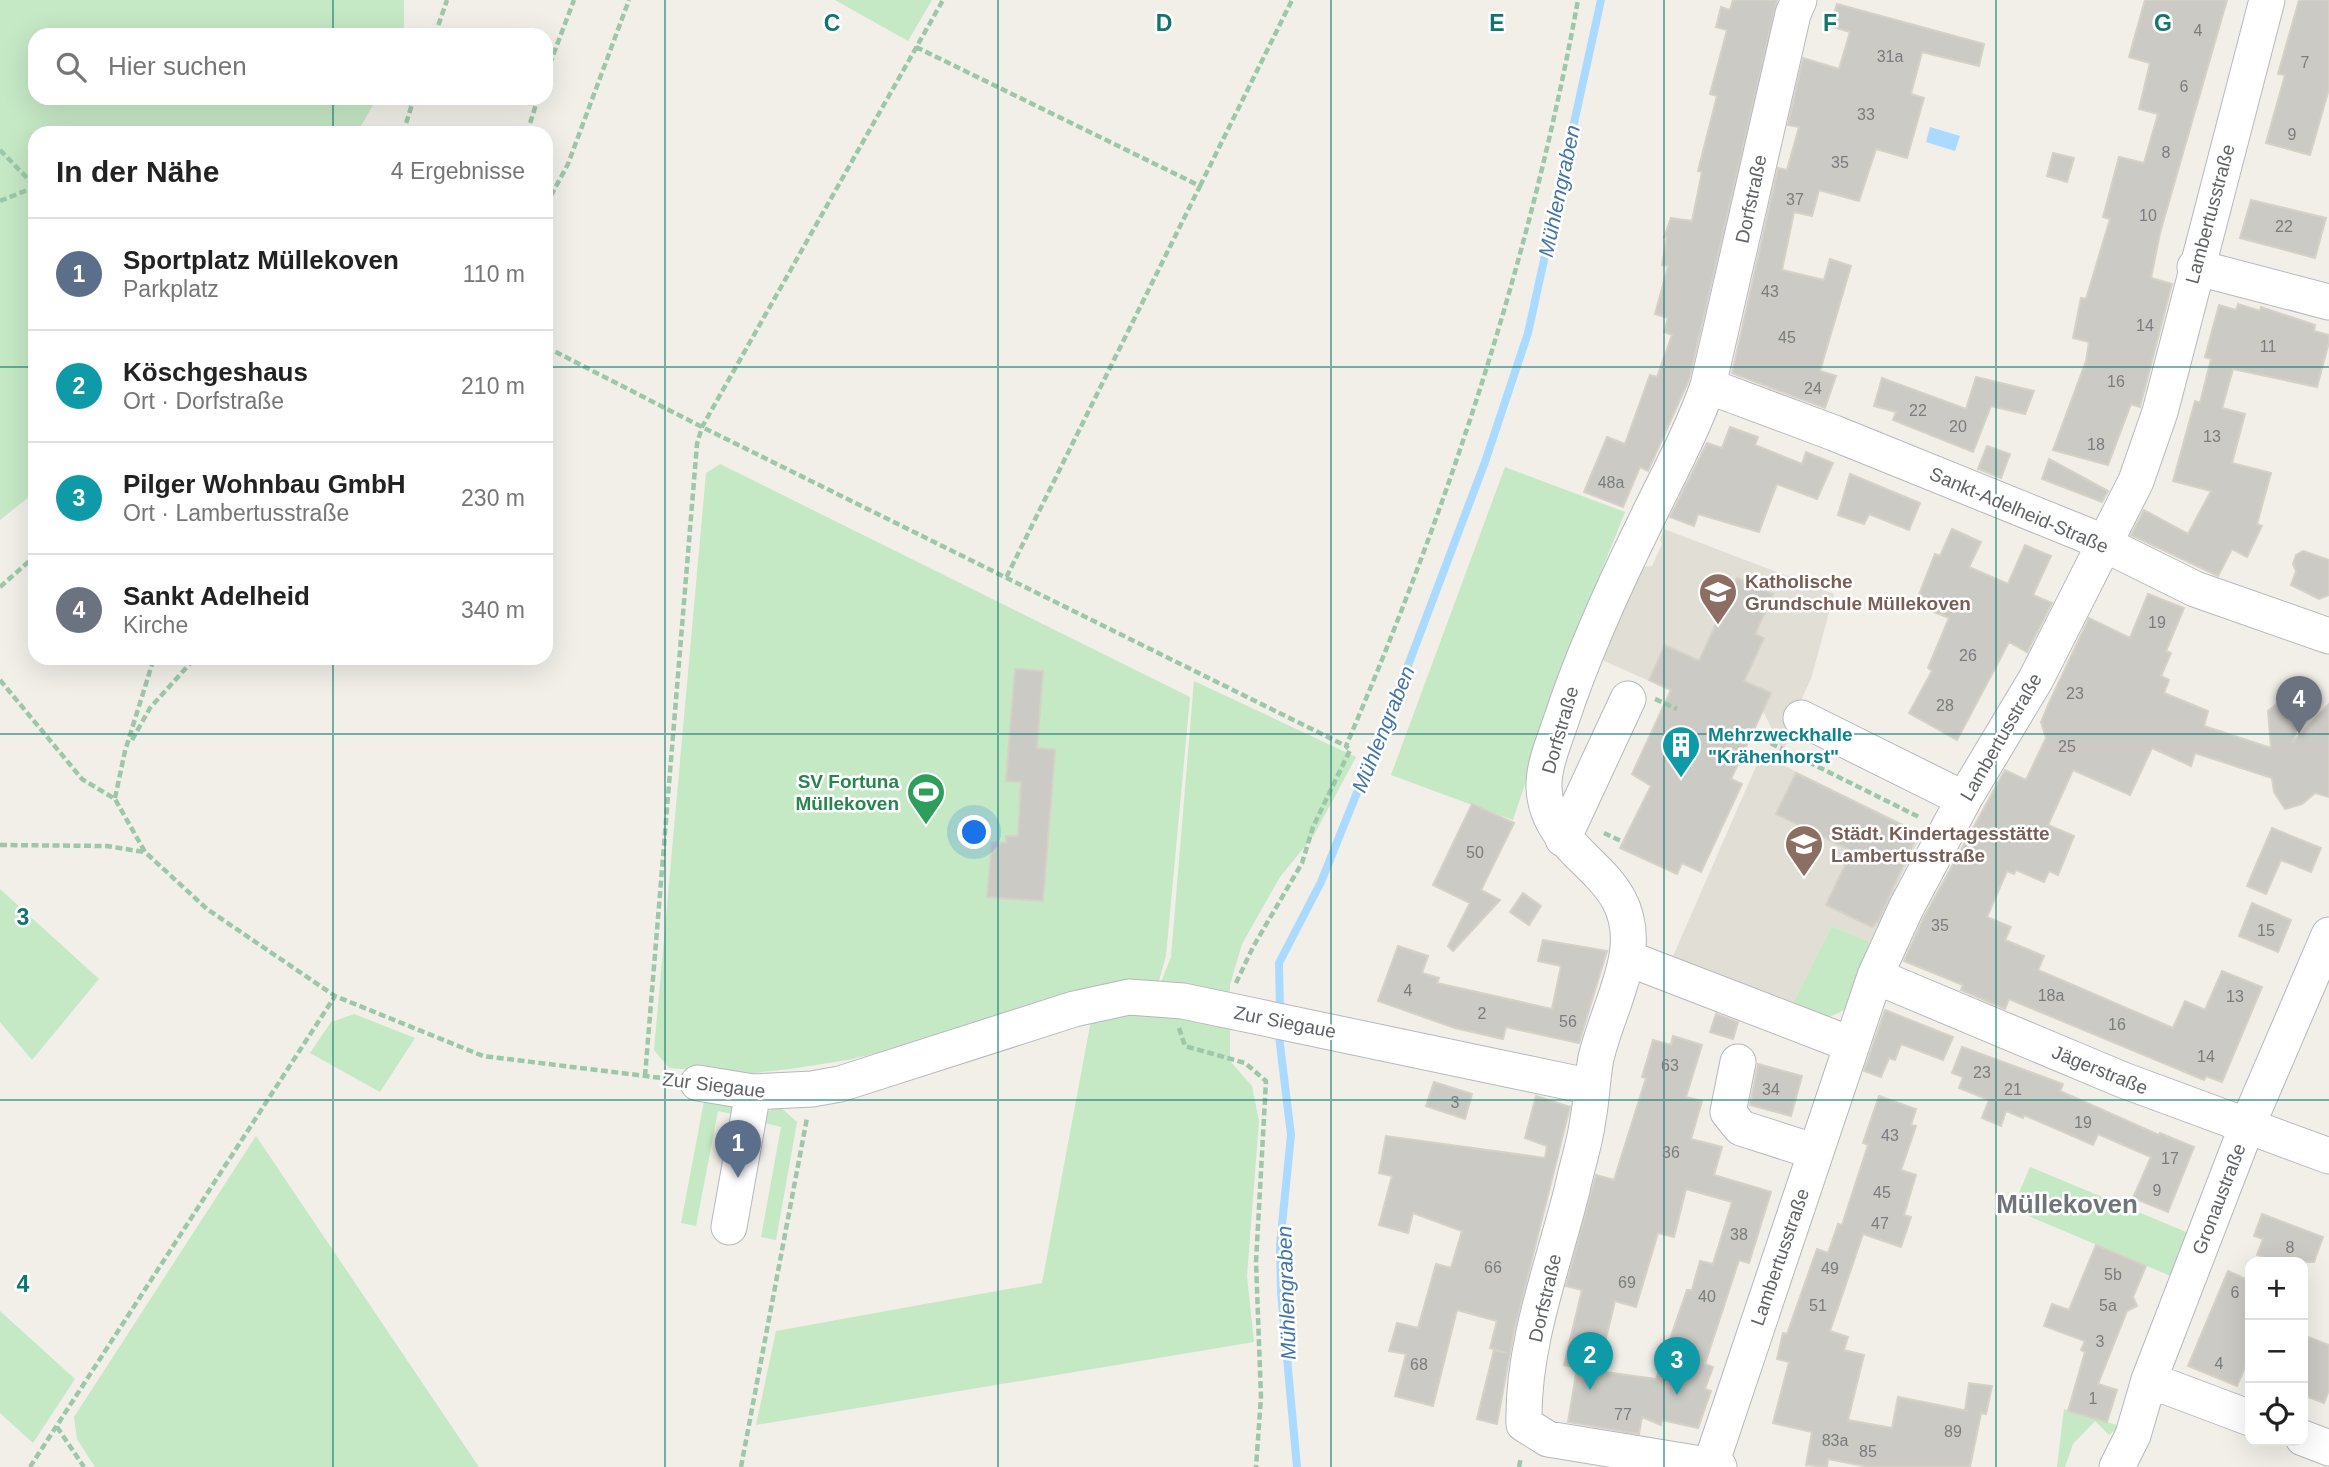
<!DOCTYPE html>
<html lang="de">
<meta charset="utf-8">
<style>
:root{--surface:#fff;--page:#f6f6f6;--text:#222;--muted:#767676;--line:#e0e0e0;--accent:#7c3aed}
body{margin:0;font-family:Helvetica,sans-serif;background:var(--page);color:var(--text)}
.controls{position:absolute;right:21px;bottom:21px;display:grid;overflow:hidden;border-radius:14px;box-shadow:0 7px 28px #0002}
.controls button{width:63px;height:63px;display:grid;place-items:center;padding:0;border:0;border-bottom:2px solid var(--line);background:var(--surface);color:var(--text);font:35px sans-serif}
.you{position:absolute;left:975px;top:833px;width:24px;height:24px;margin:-18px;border:5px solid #fff;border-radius:50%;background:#1a73e8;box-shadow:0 0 0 10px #1a73e833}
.badge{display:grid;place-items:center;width:46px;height:46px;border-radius:50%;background:var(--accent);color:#fff;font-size:23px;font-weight:700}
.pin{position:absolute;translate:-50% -58px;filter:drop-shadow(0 2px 4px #0008)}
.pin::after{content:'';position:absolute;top:37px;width:24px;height:21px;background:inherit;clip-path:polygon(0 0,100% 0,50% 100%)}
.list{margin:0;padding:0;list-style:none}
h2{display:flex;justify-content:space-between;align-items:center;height:91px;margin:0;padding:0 28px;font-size:30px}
h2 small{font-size:23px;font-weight:400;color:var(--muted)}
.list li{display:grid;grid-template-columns:46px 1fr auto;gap:21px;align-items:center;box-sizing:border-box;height:112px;padding:0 28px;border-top:2px solid var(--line)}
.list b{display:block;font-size:26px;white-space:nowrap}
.list p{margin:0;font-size:23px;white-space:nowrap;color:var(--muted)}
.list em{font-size:23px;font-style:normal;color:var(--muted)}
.icon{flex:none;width:38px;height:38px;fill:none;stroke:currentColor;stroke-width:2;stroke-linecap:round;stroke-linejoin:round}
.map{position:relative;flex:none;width:2329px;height:1467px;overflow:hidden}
.search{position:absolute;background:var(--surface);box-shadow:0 7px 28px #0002;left:28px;top:28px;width:525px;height:77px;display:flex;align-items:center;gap:18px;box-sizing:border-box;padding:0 24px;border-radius:21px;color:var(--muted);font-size:26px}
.panel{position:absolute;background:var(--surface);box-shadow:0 7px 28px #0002;left:28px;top:126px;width:525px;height:539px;border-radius:21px}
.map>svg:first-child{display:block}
.education{fill:#e1ded6}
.green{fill:#c5e8c5}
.water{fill:#aadaff}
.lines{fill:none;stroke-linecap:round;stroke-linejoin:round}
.stream{stroke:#aadaff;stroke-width:8}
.building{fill:#cccac5;stroke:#d6d1c6;stroke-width:2;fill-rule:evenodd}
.minor-casing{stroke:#b5b8bc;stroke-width:37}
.path{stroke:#9cc7a9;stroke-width:4.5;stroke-dasharray:7 3.5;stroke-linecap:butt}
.minor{stroke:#fff;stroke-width:35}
.grid{fill:none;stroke:#0f766e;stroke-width:2;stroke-opacity:0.55}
.labels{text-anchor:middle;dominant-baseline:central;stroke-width:5;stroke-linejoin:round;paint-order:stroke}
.number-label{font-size:16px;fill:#7a7d7f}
.street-label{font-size:19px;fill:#5f6368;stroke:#fff}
.education-label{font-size:19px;font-weight:bold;fill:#785e54;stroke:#fff;text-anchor:start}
.culture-label{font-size:19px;font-weight:bold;fill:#0d838f;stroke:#fff;text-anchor:start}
.leisure-label{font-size:19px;font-weight:bold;fill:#27864d;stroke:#fff;text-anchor:end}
.water-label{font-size:21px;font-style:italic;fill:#4174aa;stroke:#fff}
.district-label{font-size:26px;font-weight:bold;fill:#70757a;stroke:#fff}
.grid-label{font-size:23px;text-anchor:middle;font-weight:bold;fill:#0f766e;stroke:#fff;stroke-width:5;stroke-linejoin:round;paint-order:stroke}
</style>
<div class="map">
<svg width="2329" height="1467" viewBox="0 0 2329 1467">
<rect width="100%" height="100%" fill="#f1efe8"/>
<path class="education" d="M1664 529 1834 594 1811 679 1789 726 1793 728 1783 752 1763 711 1710 687 1702 704 1597 658 1639 567 1652 566 1662 544 1660 540Z
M1764 756 1922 833 1870 942 1832 926 1790 1009 1670 963 1757 764Z"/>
<path class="green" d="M0 0H404V31L403 35H35V98H377L357 133H35V492L0 520Z
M835 0H932L908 41Z
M720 464 1190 697 1166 956 1156 991 847 1060 790 1069 745 1074 669 1068 654 1050 706 473Z
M1505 467 1625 512 1566 660 1513 820 1391 775Z
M1194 681 1356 757 1314 835 1280 877 1242 944 1230 985V1061L1252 1086 1259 1121 1247 1276 1254 1342 756 1425 776 1331 1042 1283 1092 1015 1150 1010 1171 957Z
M0 889 99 979 32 1060 0 1022Z
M1832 926 1870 942 1845 1010 1820 1021 1790 1009Z
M354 1014 415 1038 380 1092 310 1053 331 1022Z
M705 1096 736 1108 737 1115 718 1111 696 1226 681 1223Z
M779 1106 797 1122 776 1240 761 1237 781 1127 761 1122 765 1113Z
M256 1136 479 1467H95L77 1439 74 1417Z
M2030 1167 2191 1234 2173 1277 2012 1209Z
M0 1311 75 1379 33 1443 0 1413Z
M2064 1409 2120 1426 2109 1435 2095 1421 2073 1444 2065 1467H2057Z"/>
<path class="water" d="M1930 127 1960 136 1955 151 1926 142Z"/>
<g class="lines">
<path class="stream" d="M1280 1012 1279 963 1321 882 1404 676 1485 462 1528 333 1601 0
M1278 1028 1291 1135 1280 1245 1281 1292 1297 1467"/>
</g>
<path class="building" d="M1733 0H1777L1689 380 1648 471 1640 467 1623 507 1584 492 1607 437 1625 444 1650 375 1657 377 1672 335 1664 332 1668 318 1655 314 1668 266 1662 265 1667 237H1664L1671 218 1692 221 1702 172 1698 171 1717 96 1710 94 1727 30 1716 27 1721 7 1730 10Z
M2145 0H2227L2160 233 2151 278 2172 284 2140 407 2131 404 2108 465 2053 450 2086 361 2089 342 2073 338 2081 298 2086 299 2110 219 2103 217 2119 157 2144 163 2158 114 2139 109 2150 63 2129 57Z
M2299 0H2329V89L2310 155 2266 143 2285 75 2278 74Z
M1837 4 1984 44 1979 66 1922 52 1911 94 1924 98 1907 158 1876 149 1859 201 1819 190 1812 216 1794 212 1782 270 1824 280 1830 259 1851 266 1820 371 1836 376 1825 408 1732 373 1778 168 1787 170 1799 127 1788 125 1803 58 1839 69 1850 32 1830 26Z
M2053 153 2074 158 2067 182 2047 176Z
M2251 200 2326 218 2315 258 2240 238Z
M2238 304 2260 311 2261 307 2315 325 2314 331 2329 335V342L2317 387 2233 369 2222 408 2245 414 2232 463 2271 473 2257 524 2262 526 2247 557 2232 549 2218 576 2131 535 2144 510 2188 534 2211 491 2173 481 2195 401 2200 403 2211 359 2205 357 2219 305 2236 310Z
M1976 377 2034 391 2025 414 1991 406 1973 452 1893 420 1896 412 1874 406 1882 378 1966 409Z
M1730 427 1758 437 1755 445 1802 464 1806 452 1833 463 1817 499 1777 484 1759 532 1698 514 1694 526 1670 517 1707 443 1722 448Z
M1987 446 2010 454 2001 478 1978 469Z
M2049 459 2108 491 2102 502 2042 479Z
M1850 474 1920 503 1909 530 1869 514 1864 524 1838 515Z
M1952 529 1981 542 1969 567 2008 584 2025 545 2051 556 2033 595 2052 603 2027 652 2009 642 1957 740 1909 713 1932 671 1928 668 1949 618 1919 606 1922 598 1918 597 1935 554 1940 556Z
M2303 551 2329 560V595L2319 599 2291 585 2296 571 2293 564 2296 555Z
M1737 578 1773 594 1755 634 1764 638 1744 681 1771 693 1731 779 1742 784 1701 872 1682 863 1677 874 1620 848 1651 786 1632 774 1671 690 1649 680 1665 645 1699 661Z
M2148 594 2184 608 2166 651 2171 653 2161 676 2169 680 2164 693 2208 711 2204 726 2271 748 2268 711 2280 701 2283 692 2307 700 2292 743 2329 704V797L2315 793 2302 804 2285 809 2274 792 2272 778 2195 753 2191 766 2152 748 2130 795 2073 770 2048 825 2074 836 2058 875 2049 871 2044 882 2016 870 2014 874 2007 871 1987 917 2011 927 2005 940 2044 956 2038 970 2173 1028 2185 1001 2205 1010 2222 971 2262 987 2222 1082 2206 1076 2204 1080 2009 999 2005 1009 1961 990 1963 985 1904 961 1924 917 2005 770 2026 780 2046 738 2041 722 2049 703 2089 618 2130 638Z
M1015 669 1043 671 1037 748 1055 750 1043 901 987 897 992 842 1006 843V836H1018L1021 782 1006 781Z
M1796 773 1918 833 1878 921 1872 927 1826 905 1852 851 1776 814Z
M1472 804 1514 823 1481 890 1500 900 1453 951 1448 946 1470 903 1433 885Z
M2272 828 2321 848 2311 872 2281 860 2266 894 2247 886Z
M1523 893 1541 906 1529 925 1510 912Z
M2252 903 2291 920 2278 952 2239 936Z
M1543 940 1607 951 1579 1043 1506 1027 1503 1039 1455 1028 1378 1001 1398 946 1428 956 1422 973 1439 978 1437 983 1552 1009 1561 966 1538 961Z
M1885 1010 1953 1037 1943 1060 1901 1044 1895 1060 1889 1058 1881 1077 1864 1071Z
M1716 1014 1738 1022 1733 1039 1710 1032Z
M1673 1036 1702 1045 1686 1097 1702 1101 1691 1139 1722 1147 1714 1175 1771 1192 1749 1263 1739 1260 1705 1364 1713 1367 1705 1389 1711 1391 1698 1428 1662 1420 1661 1425 1642 1417 1639 1434 1568 1422 1577 1368 1564 1365 1582 1290 1566 1286 1596 1175 1614 1180 1646 1078 1642 1077 1653 1040 1671 1045ZM1686 1189 1732 1202 1713 1264 1700 1261 1692 1290H1687L1656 1379 1598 1371 1615 1301 1636 1307 1658 1233 1674 1237Z
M1962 1047 2063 1084 2060 1091 2159 1135 2160 1133 2194 1147 2168 1212 2133 1198 2151 1157 2098 1134 2093 1145 2024 1115 2023 1118 2006 1111 2001 1126 1982 1118 1989 1100 1959 1088 1963 1077 1952 1073Z
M1758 1064 1802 1076 1791 1116 1750 1105Z
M1434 1082 1472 1094 1465 1119 1426 1106Z
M1536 1096 1570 1107 1514 1331 1497 1424 1477 1419 1494 1350 1507 1353 1490 1348 1497 1321 1457 1310 1433 1406 1395 1396 1406 1354 1389 1351 1397 1323 1418 1328 1436 1264 1451 1268 1462 1231 1413 1213 1408 1233 1379 1225 1392 1176 1379 1173 1386 1136 1545 1158 1547 1146 1525 1138Z
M1879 1096 1916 1109 1911 1125 1916 1126 1901 1170 1916 1175 1904 1215 1911 1217 1901 1247 1863 1234 1830 1331 1848 1337 1844 1350 1864 1355 1848 1420 1892 1428 1898 1397 1968 1411 1965 1410 1969 1383 1992 1386 1986 1414 1981 1413 1970 1467H1869L1828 1459 1827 1467 1806 1465 1812 1432 1773 1423 1789 1362 1777 1359 1783 1333 1787 1334 1817 1249 1828 1253 1838 1224 1842 1225 1868 1145 1863 1143Z
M2262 1214 2323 1237 2314 1262H2278L2257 1255 2263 1239 2254 1236Z
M2096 1245 2146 1266 2133 1297 2137 1306 2127 1311 2098 1384 2117 1390 2107 1422 2068 1411 2085 1352 2081 1350 2085 1341 2044 1326 2052 1304 2069 1310Z
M2228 1271 2250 1281V1356L2237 1386 2188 1366Z
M2303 1335 2329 1345V1390L2324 1403 2303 1395Z"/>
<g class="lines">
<defs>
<path id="minor" d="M2195 267 2329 302
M1708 386 1834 433 2086 535 2195 589 2329 636
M1801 718 1964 799
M1563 839 1628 699
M1627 958 1850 1044
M1875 976 2123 1080 2329 1156
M1738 1062 1728 1112 1741 1128 1816 1152
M698 1083 753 1092 812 1089 840 1084 1074 1009 1129 997 1183 1001 1592 1087
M729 1227 753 1092
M2149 1380 2250 1418
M2303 1438 2329 1448
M1710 1467 1875 976 1906 908 1964 799 2036 679 2136 481 2160 412 2267 0
M1719 1467 1548 1439 1524 1424C1522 1346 1553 1266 1572 1190 1577 1166 1585 1143 1588 1119 1592 1099 1592 1078 1596 1058 1604 1024 1621 991 1627 956 1641 868 1548 862 1544 788 1543 766 1555 739 1562 718 1584 651 1614 586 1645 523 1667 477 1691 434 1708 386L1793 14 1799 0
M2117 1467 2133 1435 2149 1380 2247 1126 2329 935"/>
</defs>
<use href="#minor" class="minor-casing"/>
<path class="path" d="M435 35 447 0
M916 47 1200 186 1006 578
M546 74 574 0
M403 133 414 98
M527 133 538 98
M0 150 35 186
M1200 186 1292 0
M0 201 35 187
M546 205 568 164 629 0
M546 347 702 427 1346 746
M0 587 35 556
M0 680 82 779 115 799 145 852 207 909 335 996 483 1056 670 1079
M1655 699 1677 709
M1752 734 1921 818
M132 740 150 708 195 658
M115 798 125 751 154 658
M1604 833 1621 841
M0 845 107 846 144 852
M1236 983 1253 947 1302 863 1313 827 1350 750 1346 746C1449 506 1531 257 1578 0
M1179 1028 1185 1046 1245 1063 1266 1081 1256 1262 1261 1397 1256 1467
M645 1076 697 444 702 427 943 0
M57 1427 84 1467
M30 1467 335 996
M741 1467 807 1118
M1519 1467 1521 1457"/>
<use href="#minor" class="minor"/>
</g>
<path class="grid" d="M333 0V35M665 0V1467M998 0V1467M1331 0V1467M1664 0V1467M1996 0V1467M333 98V133M0 367H35M546 367H2329M333 658V1467M0 734H2329M0 1100H2329"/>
<defs>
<symbol id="school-pin" viewBox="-11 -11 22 30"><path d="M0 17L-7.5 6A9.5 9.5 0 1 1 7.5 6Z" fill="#8d6e63" stroke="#fff"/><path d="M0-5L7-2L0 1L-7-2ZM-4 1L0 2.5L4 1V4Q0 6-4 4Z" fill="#fff"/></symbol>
<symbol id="building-pin" viewBox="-11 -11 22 30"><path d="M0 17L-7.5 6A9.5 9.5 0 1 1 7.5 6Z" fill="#0f9aa8" stroke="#fff"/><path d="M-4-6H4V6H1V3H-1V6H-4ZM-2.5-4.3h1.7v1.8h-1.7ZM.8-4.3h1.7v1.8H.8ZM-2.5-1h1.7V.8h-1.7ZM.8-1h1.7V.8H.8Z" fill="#fff"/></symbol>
<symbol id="stadium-pin" viewBox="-11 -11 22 30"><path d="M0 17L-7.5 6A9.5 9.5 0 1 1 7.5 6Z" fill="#2e9e5b" stroke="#fff"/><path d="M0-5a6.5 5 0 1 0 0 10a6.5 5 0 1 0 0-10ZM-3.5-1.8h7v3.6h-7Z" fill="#fff"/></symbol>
</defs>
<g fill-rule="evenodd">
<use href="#school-pin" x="1696" y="570" width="44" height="60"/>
<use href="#building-pin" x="1659" y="723" width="44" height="60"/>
<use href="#stadium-pin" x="904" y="770" width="44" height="60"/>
<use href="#school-pin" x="1782" y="822" width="44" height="60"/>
</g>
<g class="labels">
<g class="number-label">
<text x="2198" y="30">4</text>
<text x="1890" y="56">31a</text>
<text x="2305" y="62">7</text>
<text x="2184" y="86">6</text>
<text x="1866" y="114">33</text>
<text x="2292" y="134">9</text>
<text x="2166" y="152">8</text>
<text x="1840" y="162">35</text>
<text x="1795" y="199">37</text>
<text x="2148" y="215">10</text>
<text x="2284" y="226">22</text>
<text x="1770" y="291">43</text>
<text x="2145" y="325">14</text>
<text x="1787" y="337">45</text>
<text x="2268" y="346">11</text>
<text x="2116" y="381">16</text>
<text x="1813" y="388">24</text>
<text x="1918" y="410">22</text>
<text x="1958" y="426">20</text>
<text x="2212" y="436">13</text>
<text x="2096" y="444">18</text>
<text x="1611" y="482">48a</text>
<text x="2157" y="622">19</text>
<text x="1968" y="655">26</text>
<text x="2075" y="693">23</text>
<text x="1945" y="705">28</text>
<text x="2067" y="746">25</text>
<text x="1475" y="852">50</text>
<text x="1940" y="925">35</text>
<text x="2266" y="930">15</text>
<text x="1408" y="990">4</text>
<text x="2051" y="995">18a</text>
<text x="2235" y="996">13</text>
<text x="1482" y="1013">2</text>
<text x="1568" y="1021">56</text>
<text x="2117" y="1024">16</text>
<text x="2206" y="1056">14</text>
<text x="1670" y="1065">63</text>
<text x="1982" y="1072">23</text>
<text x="1771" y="1089">34</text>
<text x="2013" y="1089">21</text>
<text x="1455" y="1102">3</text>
<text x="2083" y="1122">19</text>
<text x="1890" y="1135">43</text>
<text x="1671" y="1152">36</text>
<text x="2170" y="1158">17</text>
<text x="2157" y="1190">9</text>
<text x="1882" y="1192">45</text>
<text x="1880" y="1223">47</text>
<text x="1739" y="1234">38</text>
<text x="2290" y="1247">8</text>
<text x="1493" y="1267">66</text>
<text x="1830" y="1268">49</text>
<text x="2113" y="1274">5b</text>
<text x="1627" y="1282">69</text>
<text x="2235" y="1292">6</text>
<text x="1707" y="1296">40</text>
<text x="1818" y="1305">51</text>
<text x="2108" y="1305">5a</text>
<text x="2100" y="1341">3</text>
<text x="2219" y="1363">4</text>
<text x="1419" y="1364">68</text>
<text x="2093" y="1398">1</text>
<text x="1623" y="1414">77</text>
<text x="1953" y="1431">89</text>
<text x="1835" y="1440">83a</text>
<text x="1868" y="1451">85</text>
</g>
<g class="street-label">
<text transform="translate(1751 199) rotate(-78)">Dorfstraße</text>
<text transform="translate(2210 214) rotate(-75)">Lambertusstraße</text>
<text transform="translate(2019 510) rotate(23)">Sankt-Adelheid-Straße</text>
<text transform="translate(1560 730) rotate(-74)">Dorfstraße</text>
<text transform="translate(2001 737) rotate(-60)">Lambertusstraße</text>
<text transform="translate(1285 1022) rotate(11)">Zur Siegaue</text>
<text transform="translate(2100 1070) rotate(22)">Jägerstraße</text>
<text transform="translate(714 1085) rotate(7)">Zur Siegaue</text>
<text transform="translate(2219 1199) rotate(-69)">Gronaustraße</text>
<text transform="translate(1780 1257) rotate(-71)">Lambertusstraße</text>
<text transform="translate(1545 1298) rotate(-77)">Dorfstraße</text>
</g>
<g class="education-label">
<text x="1745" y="581">Katholische<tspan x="1745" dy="22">Grundschule Müllekoven</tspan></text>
<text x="1831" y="833">Städt. Kindertagesstätte<tspan x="1831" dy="22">Lambertusstraße</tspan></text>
</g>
<g class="culture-label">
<text x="1708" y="734">Mehrzweckhalle<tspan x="1708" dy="22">"Krähenhorst"</tspan></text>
</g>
<g class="leisure-label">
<text x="899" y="781">SV Fortuna<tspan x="899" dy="22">Müllekoven</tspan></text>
</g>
<g class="water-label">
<text transform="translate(1559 191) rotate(-78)">Mühlengraben</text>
<text transform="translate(1383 729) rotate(-68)">Mühlengraben</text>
<text transform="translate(1286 1293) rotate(-92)">Mühlengraben</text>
</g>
<g class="district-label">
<text x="2067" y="1204">Müllekoven</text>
</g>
</g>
<g class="grid-label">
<text x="832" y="31">C</text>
<text x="1164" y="31">D</text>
<text x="1497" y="31">E</text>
<text x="1830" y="31">F</text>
<text x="2163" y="31">G</text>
<text x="23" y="925">3</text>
<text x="23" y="1292">4</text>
</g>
</svg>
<div class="controls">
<button>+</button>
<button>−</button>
<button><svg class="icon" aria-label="locate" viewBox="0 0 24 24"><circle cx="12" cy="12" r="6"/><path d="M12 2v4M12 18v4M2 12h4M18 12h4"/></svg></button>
</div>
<div class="you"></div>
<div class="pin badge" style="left:738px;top:1178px;background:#5c6f8a">1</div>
<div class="pin badge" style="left:1590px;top:1390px;background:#0f9aa8">2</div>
<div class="pin badge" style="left:1677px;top:1395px;background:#0f9aa8">3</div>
<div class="pin badge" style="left:2299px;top:734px;background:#6b7280">4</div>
<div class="search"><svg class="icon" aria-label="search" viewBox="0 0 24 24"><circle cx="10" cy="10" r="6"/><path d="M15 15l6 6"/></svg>Hier suchen</div>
<section class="panel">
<h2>In der Nähe<small>4 Ergebnisse</small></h2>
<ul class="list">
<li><span class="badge" style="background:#5c6f8a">1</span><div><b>Sportplatz Müllekoven</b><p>Parkplatz</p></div><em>110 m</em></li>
<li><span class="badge" style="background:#0f9aa8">2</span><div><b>Köschgeshaus</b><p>Ort · Dorfstraße</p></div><em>210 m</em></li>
<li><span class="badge" style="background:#0f9aa8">3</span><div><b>Pilger Wohnbau GmbH</b><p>Ort · Lambertusstraße</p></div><em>230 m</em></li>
<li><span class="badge" style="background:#6b7280">4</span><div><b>Sankt Adelheid</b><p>Kirche</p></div><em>340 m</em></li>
</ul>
</section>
</div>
